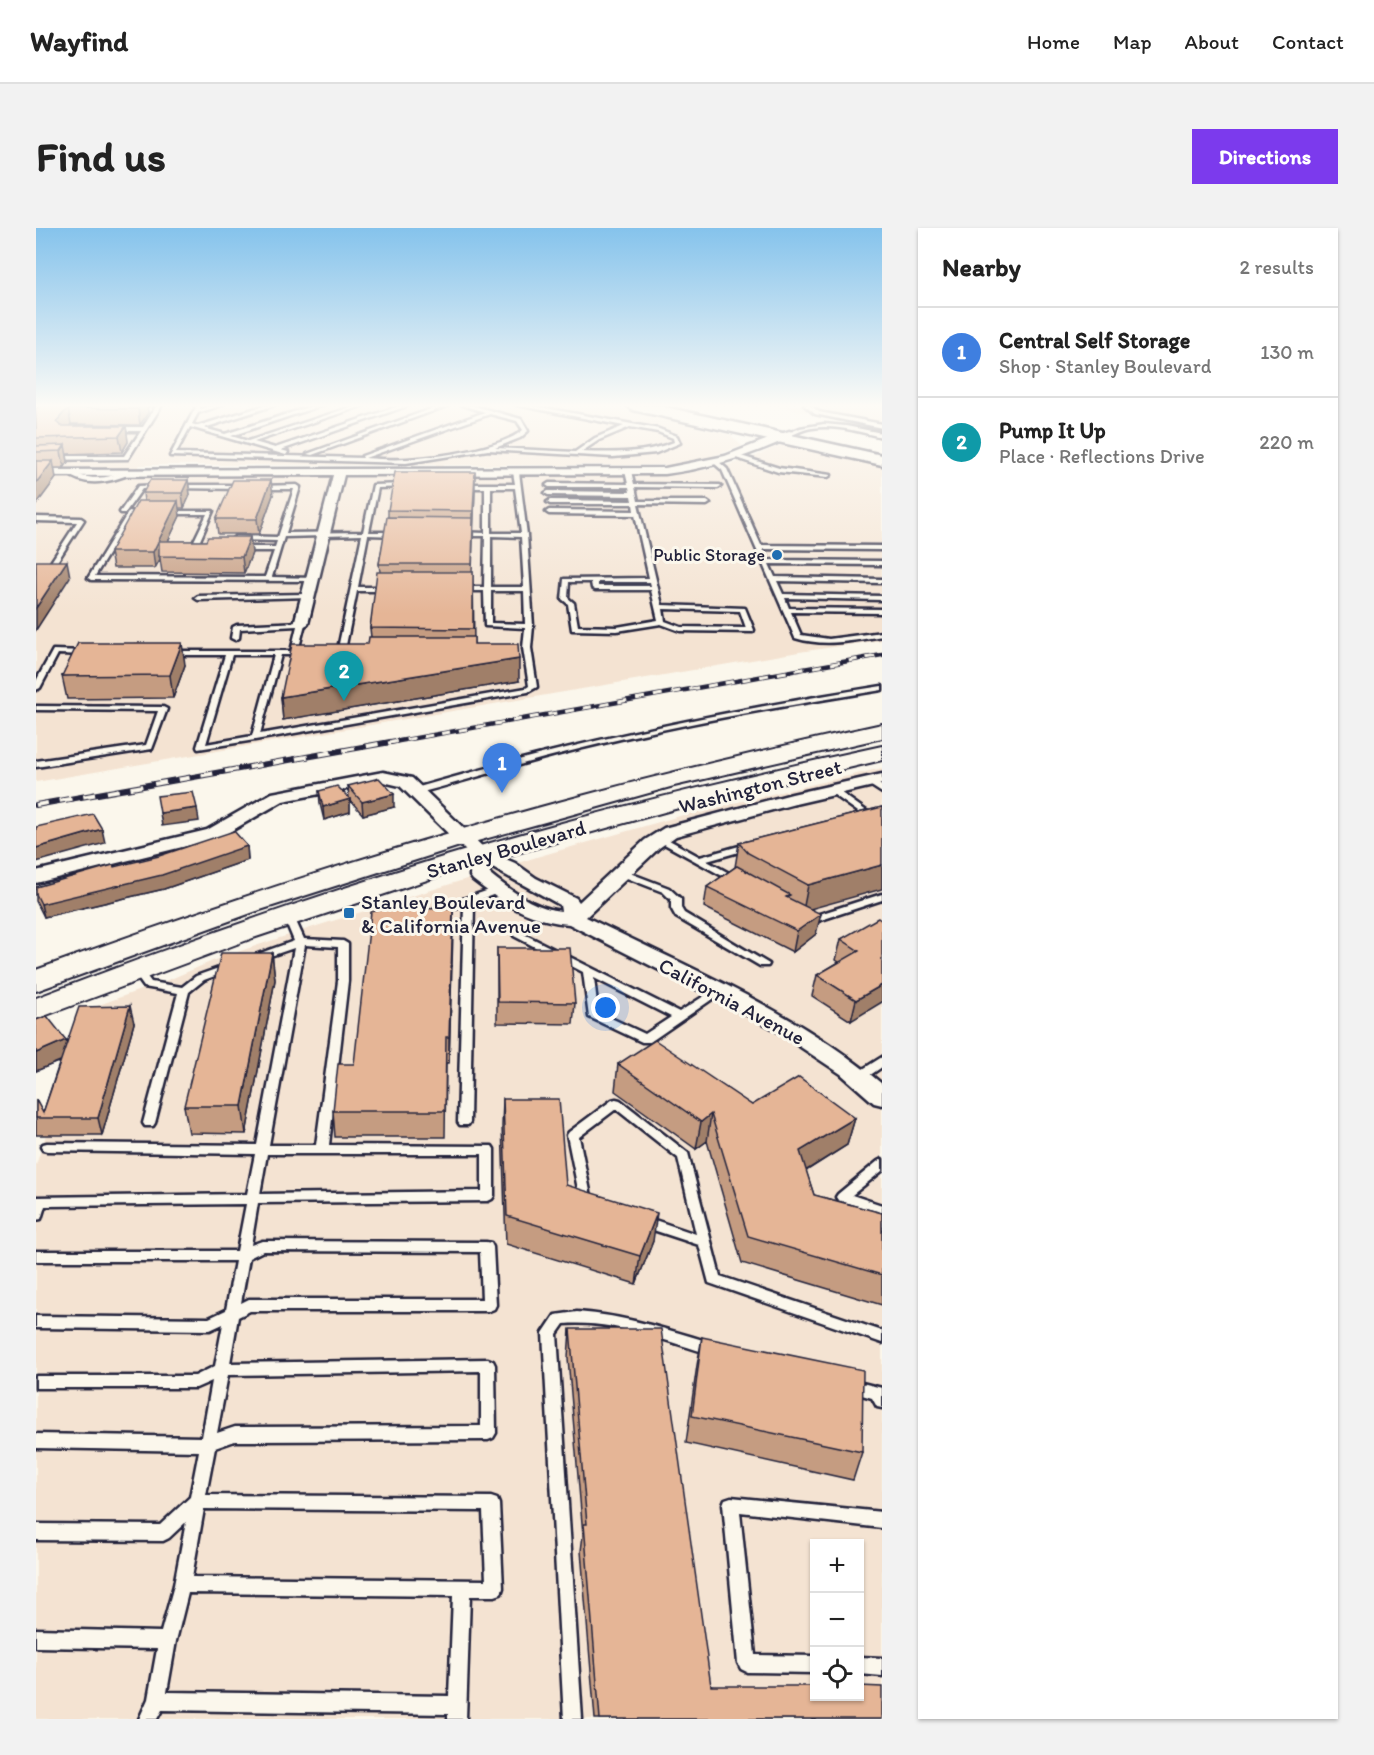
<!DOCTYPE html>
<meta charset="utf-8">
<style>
:root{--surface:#fff;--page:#f2f2f2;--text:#222;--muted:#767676;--line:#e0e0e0;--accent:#7c3aed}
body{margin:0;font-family:Itim,sans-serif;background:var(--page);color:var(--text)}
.controls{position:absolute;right:18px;bottom:18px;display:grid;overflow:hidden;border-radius:0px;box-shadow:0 2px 4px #0004}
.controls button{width:54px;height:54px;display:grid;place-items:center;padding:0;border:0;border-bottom:2px solid var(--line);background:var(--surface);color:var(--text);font:30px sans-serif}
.you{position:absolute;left:570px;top:780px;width:21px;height:21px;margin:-15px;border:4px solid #fff;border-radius:50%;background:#1a73e8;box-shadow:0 0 0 9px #1a73e833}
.badge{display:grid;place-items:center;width:39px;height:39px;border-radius:50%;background:var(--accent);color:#fff;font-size:20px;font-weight:700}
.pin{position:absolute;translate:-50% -50px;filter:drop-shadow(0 2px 3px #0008)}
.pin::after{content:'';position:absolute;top:32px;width:21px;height:18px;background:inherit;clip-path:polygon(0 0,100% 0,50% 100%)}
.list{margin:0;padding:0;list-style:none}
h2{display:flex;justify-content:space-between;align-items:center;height:78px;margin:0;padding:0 24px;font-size:26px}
h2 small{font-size:20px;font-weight:400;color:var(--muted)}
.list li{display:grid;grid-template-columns:39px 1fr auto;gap:18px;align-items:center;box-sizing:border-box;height:90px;padding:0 24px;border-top:2px solid var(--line)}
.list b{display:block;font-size:22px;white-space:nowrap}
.list p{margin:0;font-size:20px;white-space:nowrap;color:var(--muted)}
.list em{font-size:20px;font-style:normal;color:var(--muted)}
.icon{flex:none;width:33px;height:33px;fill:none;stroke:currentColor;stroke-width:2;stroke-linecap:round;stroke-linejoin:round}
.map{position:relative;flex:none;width:846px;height:1491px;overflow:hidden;border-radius:0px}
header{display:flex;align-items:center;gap:36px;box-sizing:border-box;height:84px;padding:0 30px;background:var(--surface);border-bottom:2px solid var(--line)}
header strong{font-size:28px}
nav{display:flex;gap:33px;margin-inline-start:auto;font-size:21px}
.intro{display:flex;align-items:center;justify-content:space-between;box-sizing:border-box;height:144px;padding:0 36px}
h1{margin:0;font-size:42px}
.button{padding:15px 27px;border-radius:0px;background:var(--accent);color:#fff;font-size:21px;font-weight:700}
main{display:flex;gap:36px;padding:0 36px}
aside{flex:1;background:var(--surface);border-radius:0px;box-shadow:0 2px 4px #0004}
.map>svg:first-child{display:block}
.built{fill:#f4e3d2;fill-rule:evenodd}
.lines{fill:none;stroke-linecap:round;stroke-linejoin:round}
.service-casing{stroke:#22223b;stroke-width:5}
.minor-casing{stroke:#22223b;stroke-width:5}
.secondary-casing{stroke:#22223b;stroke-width:4}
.primary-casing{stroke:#22223b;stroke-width:5}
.service{fill:#fbf7ec;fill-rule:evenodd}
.minor{fill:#fbf7ec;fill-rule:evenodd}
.secondary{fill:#fbf7ec;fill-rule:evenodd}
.primary{fill:#fbf7ec;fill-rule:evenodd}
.rail-far1-casing{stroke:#22223b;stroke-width:4.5}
.rail-casing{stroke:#22223b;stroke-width:6}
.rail-far1{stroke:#fbf7ec;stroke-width:3;stroke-dasharray:9;stroke-linecap:butt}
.rail{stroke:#fbf7ec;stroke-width:4;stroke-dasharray:12;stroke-linecap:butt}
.wall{fill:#c59c81;stroke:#22223b;stroke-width:1.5}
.shaded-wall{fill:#a07f69;stroke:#22223b;stroke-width:1.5}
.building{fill:#e5b596;stroke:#22223b;stroke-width:1.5}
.poi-dot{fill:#1f6fb2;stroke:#fbf7ec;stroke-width:2}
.labels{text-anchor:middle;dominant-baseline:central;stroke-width:6;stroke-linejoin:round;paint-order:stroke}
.far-poi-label{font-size:18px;fill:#22223b;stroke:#fbf7ec;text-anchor:end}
.street-label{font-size:21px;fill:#22223b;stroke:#fbf7ec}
.poi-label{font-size:21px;fill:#22223b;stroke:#fbf7ec;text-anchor:start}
</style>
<header>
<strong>Wayfind</strong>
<nav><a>Home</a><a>Map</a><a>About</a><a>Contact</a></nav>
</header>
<div class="intro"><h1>Find us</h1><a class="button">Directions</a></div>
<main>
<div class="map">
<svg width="846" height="1491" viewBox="0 0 846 1491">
<rect width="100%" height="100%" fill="#fbf7ec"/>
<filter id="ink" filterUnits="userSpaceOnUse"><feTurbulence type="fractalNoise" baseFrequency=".0167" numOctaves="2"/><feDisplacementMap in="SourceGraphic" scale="12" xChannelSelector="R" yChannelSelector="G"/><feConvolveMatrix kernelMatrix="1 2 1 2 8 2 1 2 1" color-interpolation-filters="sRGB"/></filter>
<g filter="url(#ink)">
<path class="built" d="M0 177H570L695 207 706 218 668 231 632 237H104L97 248 633 247 683 240 718 229 742 218 755 216 846 234V412L763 424 0 554Z
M735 177H846V199Z
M846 540V1491H0V937L52 781 137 750 186 729 271 701 504 628 651 586ZM778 1316H824V1468H778Z"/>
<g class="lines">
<defs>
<path id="service" d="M121 177H126L92 231 0 232V228H88L105 203H77L74 201 77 199H107Z
M161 177H166L164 181 177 177H186L162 185 156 196 162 198 230 177H239L168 200 189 206 279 177H287L195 208 212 213 321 177H329L218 214 239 220 366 177H374L245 222 252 224 250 227 154 199 140 225 327 230 326 228 449 184 426 177H435L485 191 492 203 484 210 459 220 539 224 559 210 588 198 481 177H493L623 201 641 208 644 215 620 225 577 229 452 222 370 235 134 228ZM454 186 481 193 487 202C465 221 402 229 371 231 357 232 343 231 329 230ZM594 199 622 204 637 210 638 214C607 226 578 225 545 224L563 212Z
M406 177H414L276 227 271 226Z
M768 177H774L783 184 846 196V200L779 186Z
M788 196 810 198 846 205V209C823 204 799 196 776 200 768 201 761 205 753 208L750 206 764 200Z
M702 227 743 240 795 247 792 249 742 244 700 230Z
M679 234H683L691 241 725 317 846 318V322L727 321 732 332 846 333V337L733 336 739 349 846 351V355L741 353 747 366 846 368V372L749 370 753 380 846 381V385L755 384 765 407 793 411 846 404V408C817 413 788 419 759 410L686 242 679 236Z
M592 241 595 243 598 256 684 257 685 258 682 260 599 259 602 273H671L674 275 671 277 602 276 626 377 709 380 718 402 717 404 644 403 625 396 581 403 536 402 532 376 526 371 528 351 613 350 599 287 513 286 510 284 513 282 598 283 597 276H514L511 274 514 272 596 273 595 268 512 267 509 265 512 263 594 264 593 259H513L510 257 513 255 592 256 589 243ZM533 354H555L556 360 559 362H615L622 392 581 399 542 398 538 375 532 370ZM562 354H614L615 358H562ZM627 381 704 383 710 400 645 399 629 393Z
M94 242 96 243V245C77 254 48 260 31 245L34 243C54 254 73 250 94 242Z
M480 242 483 244 491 307 497 398 495 420 501 459 492 464 219 512 162 521 161 519 189 427H133L129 425 133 423H255L261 398 204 401 203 410 199 412 195 410 197 399 201 397 265 394 269 396 262 423 271 425 267 427H245L224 506 490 460 493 458 487 420 489 400 449 398 448 363H423L420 361 423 359H448L449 308H423L420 306 423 304 449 305V260H425L422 258 425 256H479L477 244ZM455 260H479L485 305H455ZM455 308 485 309 488 359H455ZM455 363H488L489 396 455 395ZM196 427H238L216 508 170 516Z
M370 256 373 258 372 259 342 260 333 304H362L365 306 362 308 332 307 322 359H354L357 361 354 363H321L308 427 301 425 326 307 248 309 236 349 278 350V352L276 353 55 352 52 350 93 283 98 284 59 348 229 349 238 323H203L200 321 203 319H239L241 313 200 312 197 310 200 308 242 309 258 261H224L221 259 222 258 261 257 264 259 250 305 327 304 337 257Z
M124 257 127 259 126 260 106 261 89 285H85L84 284 102 258Z
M140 257H208L211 259 208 261 138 260 137 259Z
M127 283H177L161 319 163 321 162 322 157 323 154 321 171 286H129L127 285Z
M0 289 45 290 48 292 15 343 0 344V340H11L41 294 0 293Z
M272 366 275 368 274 369 162 372 159 370 162 368Z
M17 422 51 423 55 425 51 427 22 426 4 460 0 462V453Z
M846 458V462C747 478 648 495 551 519 493 533 436 551 379 566L375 563 376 561C530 516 687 483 846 458Z
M0 478 127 479 131 481 116 521 0 539V533L110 517 122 483 0 482Z
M835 551 846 558V565L832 556 831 554Z
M797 559 846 594V601L794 564 793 562Z
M624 607 664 629 714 615 719 618 717 620 671 633 704 651 706 653 704 655 701 656 621 612 619 610Z
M586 642 633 660 645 671V680L648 685 733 736 732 738H724L640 689 635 680V672L627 664 583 647 581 645Z
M462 659 465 660 467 662 465 664 438 674 434 894 432 897H424L422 894 428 677 395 688 390 685 391 683Z
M846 666V672L776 695 772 696 767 693 768 691Z
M253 686 258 689 268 711 307 713 312 716V753L293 917 456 918 458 921V968L456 971 452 973 222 975 215 1017 226 1013 450 1014 455 1015 457 1019 460 1077 458 1081 453 1083H214L202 1089 194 1135 452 1131 457 1133 459 1137 460 1205 457 1210 452 1212 199 1213 179 1220 170 1267 455 1269 461 1271 463 1276 467 1360 465 1366 459 1368H434L430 1491H412V1486L126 1482 121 1491H103L112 1471 121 1421 0 1419V1401L125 1404 138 1357 150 1294 133 1310 127 1313 0 1312V1296L124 1297 154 1269 163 1223 0 1220V1206L166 1209 176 1153 160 1160H0V1148H159L179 1138 187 1096 174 1102 0 1100V1088L173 1090 190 1082 199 1033H0V1023H201L210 976 9 978 5 991 0 992V969L211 966 219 926 11 923 7 922 5 919 7 916 11 915 221 917 258 720 220 733 215 730 216 728 258 713 248 689ZM269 717 302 719V753L280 917H233ZM231 926H446V963L224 966ZM227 1023 444 1024 446 1071H213L205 1075 213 1030ZM445 1143V1198L199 1199 181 1205 192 1147ZM168 1281 447 1283 450 1352 156 1349ZM152 1365 417 1368 413 1468 131 1464 140 1413Z
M482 703 643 784 679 761H687L688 763 614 814H606L553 789 547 744 478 708 477 706 478 704ZM558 750 635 789 609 806 562 784Z
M194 736 199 739 198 741 168 752 153 764 119 895 117 898H109L107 895 142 765 108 759 95 741 96 739H104L115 754 146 759 160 748Z
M846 829V839L827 852H819L817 849 819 846Z
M580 871 584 872 652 925 684 1048 846 1103V1115L673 1055 663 1017 602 997 601 993 602 989 607 988 660 1006 642 930 580 881 543 909 556 973 555 976 550 978 545 976 531 907 533 904 576 872Z
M846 931V943L816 967 846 977V987L802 972 800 969 802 966 842 933Z
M541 1084C588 1087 632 1102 677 1115L682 1117 684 1121 682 1125 677 1127C629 1113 579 1092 528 1096L521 1106 546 1491H528L507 1105 519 1087Z
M814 1152 846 1160V1180L841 1179 836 1170 809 1162 807 1158 809 1154Z
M695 1269 846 1284V1300L704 1284 719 1427 778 1428V1445L711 1444 705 1441 702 1435 687 1276 689 1271Z
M824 1429 846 1430V1448L824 1446Z"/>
<path id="minor" d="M753 203 757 204V208C715 228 675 240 629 246L308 247 272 396 265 400 258 396 297 247 0 248V242L629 240 689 228Z
M347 544 376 550 451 623 479 635 500 650 540 670 543 674 609 612 628 600 756 566 846 546V556L759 576 640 608 623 620 550 689C649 738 762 784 846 856V877L838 875 805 846 733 798 533 696C495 693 466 675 437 652L434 648 435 628 364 558 347 554 247 573 183 610 0 655V643L171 602 236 565ZM453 638 524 677 525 683C498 680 475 663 454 646Z"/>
<path id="secondary" d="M846 496V510L638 558 427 617 218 684 0 763V742C135 693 271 646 410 606 554 563 699 528 846 496Z
M846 518V532L639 581 427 640 217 710 0 791V770C134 719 269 671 407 629 552 585 698 550 846 518Z"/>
<path id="primary" d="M590 177H620L846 227V237L597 182Z"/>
</defs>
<use href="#service" class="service-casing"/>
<use href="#minor" class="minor-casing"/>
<use href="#secondary" class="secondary-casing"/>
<use href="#primary" class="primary-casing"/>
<use href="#service" class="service"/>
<use href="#minor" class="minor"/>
<use href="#secondary" class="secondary"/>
<use href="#primary" class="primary"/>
<defs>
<path id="rail-far1" d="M352 515 846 427"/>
<path id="rail" d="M0 577 360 513"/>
</defs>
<use href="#rail-far1" class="rail-far1-casing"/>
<use href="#rail" class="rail-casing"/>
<use href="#rail-far1" class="rail-far1"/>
<use href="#rail" class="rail"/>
</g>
<path class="wall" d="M4 177H117L116 179H111L112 185 104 197 35 196 33 198H90L92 214 86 224 31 226 32 234 28 240H18L20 250 0 277V181Z
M152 252 154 267 148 280H142L144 288 132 313H170L214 309 216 325 208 345 126 344 124 331 119 340H77L74 324 108 273 107 265Z
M439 263 436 344H437L438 416 483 453 247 492 245 469 332 416 335 409 334 400 344 344 343 336 352 289V282Z
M237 267 223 306H182L180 291Z
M149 437 137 470 31 471 26 448Z
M312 558 358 579 327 587 314 572V584L288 592 284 576 283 563 313 570Z
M846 579 775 681 780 706 757 724 668 679 671 659 699 639 703 615Z
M211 618 212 632 128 661 8 689 0 673V659L78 639Z
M417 681 413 835H410L409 909H299L297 883Z
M846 693 815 793 776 768 781 747 803 734 800 732 805 711Z
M461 720 539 775 537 796 461 795Z
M236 725 239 752 210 906 153 905 148 878Z
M0 792 30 812 31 815 98 795 66 907H0V872L7 885 24 833 0 843Z
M582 836 716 877 819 890 811 917 770 943 778 967 846 985V1077L706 1035 671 913 660 921 579 863Z
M467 871 530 957 617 1013 600 1056 470 1016 466 898Z
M534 1101 675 1458 846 1491H559L545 1323 547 1307 532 1130Z
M666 1109 826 1224 817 1252 650 1215 661 1137Z"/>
<path class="shaded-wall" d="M104 177H111L112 185 104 197 102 181Z
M32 180 35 196 23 210 20 194Z
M90 198 92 214 86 224 83 208Z
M29 217 32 234 28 240 25 223Z
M17 233 20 250 0 277V255Z
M439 244V263L437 303V283Z
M152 252 154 267 148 280 146 265Z
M235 252 237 267 223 306 221 291Z
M142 273 144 288 125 328H123L124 331 119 340 117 324Z
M214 309 216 325 208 345 206 329Z
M31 333 34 349 0 402V380Z
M146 415 149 437 137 470 134 447Z
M483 431V453L247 492 245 469Z
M358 566V579L327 587 326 574Z
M314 571V584L288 592 287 579Z
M161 580 163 593 126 598 124 585Z
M66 601 69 615 0 634V620Z
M211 618 212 632 128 661 8 689 5 676Z
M846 637V661L767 683 772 657Z
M417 681V705L413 835V809Z
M785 686 780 706 757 724 761 703Z
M236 725 239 752 210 906 206 878Z
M846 757V774L815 793 820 772Z
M94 778 98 795 66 907 62 890Z
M30 812 34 829 0 843V825Z
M675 886 671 913 660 921 665 894Z
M819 890 811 917 758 950 764 923Z
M621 985 617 1013 600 1056 604 1028Z"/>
<path class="building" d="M4 177H104L102 181 32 180 20 194 25 198H90L83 208 0 210V181Z
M29 217 25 223 0 224V218Z
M0 233H17L0 255Z
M359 244H439L437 283 352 282Z
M114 252H152L146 265H107Z
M197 252H235L221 291H180Z
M102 273H142L117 324H74Z
M351 289 437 290 436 336H343Z
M172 309H214L206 329 123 328V313H170Z
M0 333H31L0 380Z
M341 344H437V401L334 400Z
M333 409H438V416H482L483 431 245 469 256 416H332Z
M42 415H146L134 447 26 448Z
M343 550 358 566 326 574 312 558Z
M301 558 314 571 287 579 283 563Z
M157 564 161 580 124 585 121 568Z
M846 579V637L772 657 712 625 703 615Z
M57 586 66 601 0 620V599Z
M198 603 211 618 126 647 5 676 0 666V659L77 637 78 639 123 628Z
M701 638 754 667 750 669 785 686 761 703 671 659Z
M352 680 417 681 413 809H410L409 883H297L302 836H318L335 684Z
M842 690 846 693V757L820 772 781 747 823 723 805 711Z
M461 720H534L539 775 462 774Z
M185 725H236L206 878H148Z
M94 778 62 890H0V872L7 885 43 779Z
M11 788 30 812 0 825V792Z
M619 812 716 877 763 849 819 890 764 923 778 967 846 985V1047L712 1008 675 886 665 894 582 836Z
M467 871H523L530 957 621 985 604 1028 471 988Z
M534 1101H625L675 1458H778V1468H824V1458L846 1459V1491H564L548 1296H551Z
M666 1109 827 1142 826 1224 656 1188Z"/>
</g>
<linearGradient id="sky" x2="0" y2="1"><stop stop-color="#85c3ec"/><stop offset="0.46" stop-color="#fdfbf6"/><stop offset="1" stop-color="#fdfbf6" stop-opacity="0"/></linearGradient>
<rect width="846" height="386" fill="url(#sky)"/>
<g class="poi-dot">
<circle cx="741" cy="327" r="6"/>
<rect x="307" y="679" width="12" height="12" rx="3"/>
</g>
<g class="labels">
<g class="far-poi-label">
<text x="729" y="327">Public Storage</text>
</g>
<g class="street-label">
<text transform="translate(724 558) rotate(-14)">Washington Street</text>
<text transform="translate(470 621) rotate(-16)">Stanley Boulevard</text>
<text transform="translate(696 773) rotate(28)">California Avenue</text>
</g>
<g class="poi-label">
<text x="325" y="673">Stanley Boulevard<tspan x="325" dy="24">&amp; California Avenue</tspan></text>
</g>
</g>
</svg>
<div class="controls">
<button>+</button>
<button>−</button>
<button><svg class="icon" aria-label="locate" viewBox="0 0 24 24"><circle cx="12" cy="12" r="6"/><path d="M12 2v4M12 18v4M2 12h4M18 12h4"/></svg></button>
</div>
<div class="you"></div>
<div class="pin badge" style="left:466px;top:565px;background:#3f7fe0">1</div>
<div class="pin badge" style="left:308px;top:473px;background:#0f9aa8">2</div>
</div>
<aside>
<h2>Nearby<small>2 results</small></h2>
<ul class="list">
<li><span class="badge" style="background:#3f7fe0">1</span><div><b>Central Self Storage</b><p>Shop · Stanley Boulevard</p></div><em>130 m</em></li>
<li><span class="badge" style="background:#0f9aa8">2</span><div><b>Pump It Up</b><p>Place · Reflections Drive</p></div><em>220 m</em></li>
</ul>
</aside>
</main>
